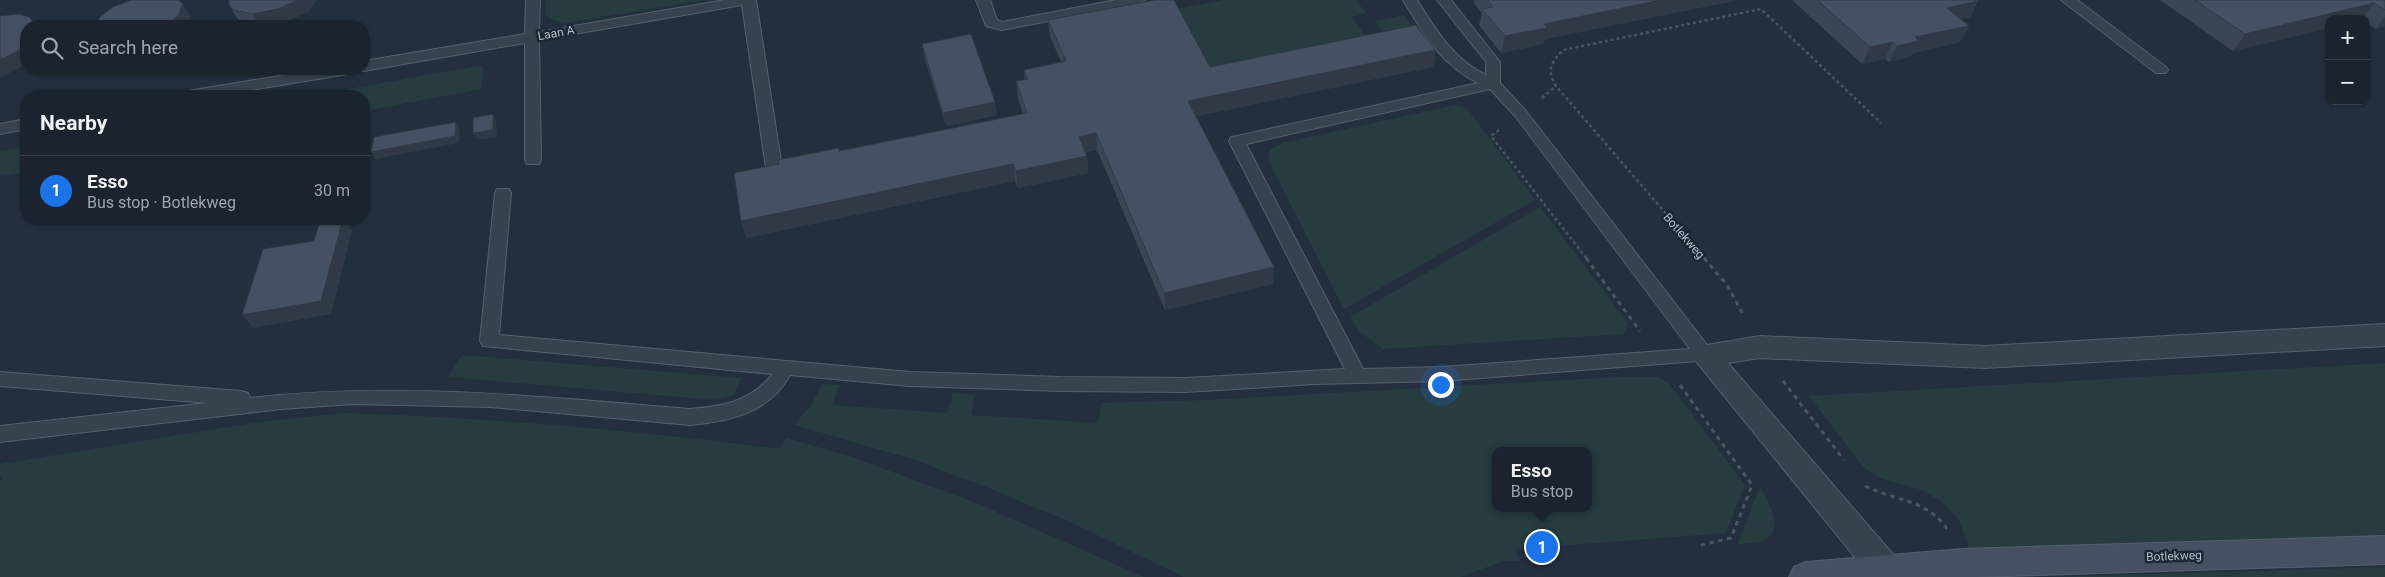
<!DOCTYPE html>
<meta charset="utf-8">
<style>
:root{--surface:#1b232e;--page:#242b36;--text:#f1f3f6;--muted:#a0a4aa;--line:#39404a;--accent:#1a73e8}
body{margin:0;font-family:Roboto,sans-serif;background:var(--page);color:var(--text)}
.controls{position:absolute;right:15px;top:15px;display:grid;overflow:hidden;border-radius:10px;box-shadow:0 1px 4px #0004}
.controls button{width:45px;height:45px;display:grid;place-items:center;padding:0;border:0;border-bottom:1px solid var(--line);background:var(--surface);color:var(--text);font:25px sans-serif}
.you{position:absolute;left:1440px;top:384px;width:18px;height:18px;margin:-12px;border:4px solid #fff;border-radius:50%;background:#1a73e8;box-shadow:0 0 0 8px #1a73e833}
.badge{display:grid;place-items:center;width:32px;height:32px;border-radius:50%;background:var(--accent);color:#fff;font-size:16px;font-weight:700}
.pin{position:absolute;translate:-50% -50%;border:2px solid #fff;box-shadow:0 1px 5px #0006}
.popup{position:absolute;left:1492px;top:447px;width:100px;height:65px;box-sizing:border-box;display:grid;place-content:center;border-radius:10px;background:var(--surface);filter:drop-shadow(0 1px 4px #0005);font-size:16px;white-space:nowrap;color:var(--muted)}
.popup b{font-size:19px;color:var(--text)}
.popup::after{content:'';position:absolute;left:50%;top:100%;margin-left:-10px;border:10px solid transparent;border-top-color:var(--surface)}
.list{margin:0;padding:0;list-style:none}
h2{display:flex;justify-content:space-between;align-items:center;height:65px;margin:0;padding:0 20px;font-size:21px}
h2 small{font-size:16px;font-weight:400;color:var(--muted)}
.list li{display:grid;grid-template-columns:32px 1fr auto;gap:15px;align-items:center;box-sizing:border-box;height:70px;padding:0 20px;border-top:1px solid var(--line)}
.list b{display:block;font-size:19px;white-space:nowrap}
.list p{margin:0;font-size:16px;white-space:nowrap;color:var(--muted)}
.list em{font-size:16px;font-style:normal;color:var(--muted)}
.icon{flex:none;width:28px;height:28px;fill:none;stroke:currentColor;stroke-width:2;stroke-linecap:round;stroke-linejoin:round}
.map{position:relative;flex:none;width:2385px;height:577px;overflow:hidden}
.search{position:absolute;background:var(--surface);box-shadow:0 1px 4px #0004;left:20px;top:20px;width:350px;height:55px;display:flex;align-items:center;gap:12px;box-sizing:border-box;padding:0 18px;border-radius:20px;color:var(--muted);font-size:19px}
.panel{position:absolute;background:var(--surface);box-shadow:0 1px 4px #0004;left:20px;top:90px;width:350px;height:135px;border-radius:20px}
.map>svg:first-child{display:block}
.green{fill:#263c3f;fill-rule:evenodd}
.lines{fill:none;stroke-linecap:round;stroke-linejoin:round}
.service-casing{stroke:#565f6c;stroke-width:2}
.minor-casing{stroke:#565f6c;stroke-width:2}
.secondary-casing{stroke:#565f6c;stroke-width:2}
.path-far1{stroke:#44595c;stroke-width:2.5;stroke-dasharray:3 3;stroke-linecap:butt}
.path{stroke:#44595c;stroke-width:3;stroke-dasharray:4.5 4.5;stroke-linecap:butt}
.service{fill:#38414e;fill-rule:evenodd}
.minor{fill:#38414e;fill-rule:evenodd}
.secondary{fill:#465061;fill-rule:evenodd}
.wall{fill:#3b4654}
.shaded-wall{fill:#303945}
.building{fill:#455162;stroke:#303945}
.labels{text-anchor:middle;dominant-baseline:central;stroke-width:5;stroke-linejoin:round;paint-order:stroke}
.street-label{font-size:12px;fill:#b4bcc9;stroke:#1d2633}
</style>
<div class="map">
<svg width="2385" height="577" viewBox="0 0 2385 577">
<rect width="100%" height="100%" fill="#242f3e"/>
<path class="green" d="M546 0H704L565 23 553 20 546 15Z
M1223 0H1356L1366 13 1352 17 1375 50 1210 83 1170 10Z
M1404 15 1437 60 1428 62 1393 46 1375 21Z
M483 65 482 89 364 111V96H309Z
M1455 105 1467 108 1535 200 1344 309 1268 160 1270 150 1282 143Z
M26 147V172L0 176V151Z
M1540 207 1628 323 1624 334 1383 349 1360 332 1350 317Z
M462 355 741 378 734 395 715 400 448 377Z
M2385 363V538L2049 548H1969L1959 520 1942 502 1922 490 1880 478 1863 467 1809 396Z
M1621 377H1658L1669 383 1745 485 1726 533 1516 549 1519 561H1504L1460 577H1184L1066 520 986 487 915 460 795 425 806 410 810 408 822 384 839 385 832 405 947 413 953 393 975 395 971 415 1098 423 1101 403 1205 400ZM1496 451H1588V508H1496Z
M345 413C490 418 635 430 779 449L786 438 852 457 976 503 1144 577H0V482L3 477 0 476V464L266 421Z
M1760 486C1767 499 1785 529 1766 539 1757 544 1747 543 1738 544Z
M2385 567V577H2048Z"/>
<g class="lines">
<defs>
<path id="service" d="M526 0H540L539 32 725 0H756L782 168 780 172H768L766 168 742 5 539 40 541 160 539 164H527L525 160V43L364 71 358 69H364V61L525 34Z
M976 0H990L997 20 1002 22 1116 0H1145L1138 4 1002 30 986 26Z
M1403 0H1417C1436 30 1453 59 1486 75V62L1437 0H1451L1500 62V83L1526 111 1711 350 1714 355 1711 360 1442 381 1315 384 1186 392 1060 391 910 386 790 375C769 413 730 421 690 425L491 407 353 404 281 409 0 442V426L208 403 0 386V372L241 391 248 393 250 398C397 381 543 397 690 409 723 406 749 402 771 376L772 374 483 346 480 341 495 193 497 189H509L511 193 499 335 910 372 1060 377 1186 378 1345 369 1229 141 1231 137 1237 136 1478 83C1440 64 1424 34 1403 0ZM1490 89 1516 117 1690 349 1442 367 1363 369 1246 144Z
M2061 0H2077L2166 67 2168 70 2166 73H2156Z
M322 69H355L348 74 215 96H180L188 91Z
M26 119V129L0 134V124Z"/>
<path id="minor" d="M2385 324V346L1985 368 1760 358 1728 363 1897 559 1906 577H1871L1691 355 1695 347 1760 336 1985 346Z"/>
<path id="secondary" d="M2385 536V564L1975 577H1789L1794 567 1806 562 1963 549Z"/>
</defs>
<use href="#service" class="service-casing"/>
<use href="#minor" class="minor-casing"/>
<use href="#secondary" class="secondary-casing"/>
<path class="path-far1" d="M1542 98 1556 86
M1499 130 1491 136 1587 259
M1705 259 1556 86C1546 70 1551 63 1563 50L1761 9 1881 123"/>
<path class="path" d="M1586 258 1640 331
M1704 258 1727 285 1744 316
M1783 381 1844 460
M1680 385 1752 485 1731 538 1698 546
M1865 486C1895 501 1927 499 1947 529"/>
<use href="#service" class="service"/>
<use href="#minor" class="minor"/>
<use href="#secondary" class="secondary"/>
</g>
<path class="wall" d="M1474 0H1738L1545 39 1543 44 1501 53 1479 25 1482 13 1474 3Z
M1792 0H1978L1970 17 1961 19 1969 26 1960 42 1913 53 1910 57 1889 62 1885 59 1862 64Z
M2160 0H2385V26L2376 29 2366 23V19H2329V28L2233 51Z
M229 5 309 11 286 22 260 26 241 22 237 18Z
M1048 20 1210 67 1435 50 1433 67 1196 116 1273 284 1165 310 1097 150 1085 152 1087 156 1088 173 1018 188 1015 181 746 238 741 221 840 151 1023 114 1018 98 1016 81 1025 80 1024 70 1061 62 1050 36Z
M922 44 997 115 946 126 924 56Z"/>
<path class="shaded-wall" d="M298 0H317L309 11 286 22 261 26 253 14Z
M1662 0H1738L1545 39 1543 44 1501 53 1505 36 1544 24Z
M1978 1 1970 17 1939 24 1947 8Z
M2374 3 2362 19H2329V28L2233 51 2245 34Z
M183 4 191 17 188 26H165Z
M2385 17V26L2376 29Z
M1969 26 1960 42 1913 53 1910 57 1889 62 1897 46 1915 37Z
M1893 42 1885 59 1862 64 1870 47Z
M26 44V64L0 78V60Z
M1435 50 1433 67 1189 118 1188 101Z
M995 102 997 115 946 126 943 113Z
M493 114 496 121 497 137 477 140 473 133Z
M456 122 460 129 459 143 375 159 371 152Z
M1096 133 1097 150 1080 154 1079 137Z
M1087 156 1088 173 1018 188 1016 171Z
M1013 164 1015 181 746 238 741 221Z
M343 219H344L352 230 331 314 253 328 242 315Z
M1274 267 1273 284 1165 310 1164 293Z"/>
<path class="building" d="M132 0H178L183 4 178 16 165 26H96L95 24 101 16 113 7Z
M229 0H298L278 9 253 14 233 10 229 5Z
M1155 0H1174L1210 67 1416 25 1435 50 1188 101 1274 267 1164 293 1096 133 1079 137 1087 156 1016 171 1013 164 741 221 734 173 779 164 778 160 839 148V151L1027 113 1016 81 1028 79 1024 70 1066 61 1048 20Z
M1488 0H1662L1544 24 1547 28 1505 36 1482 9 1493 7Z
M1817 0H1978V1L1947 8 1969 26 1915 37 1919 41 1897 46 1893 42 1870 47Z
M2195 0H2385V10L2374 3 2245 34Z
M18 14 29 17 37 26H26V44L22 49 0 60V16Z
M971 34 995 102 943 113 922 44Z
M493 114V130L473 133V118Z
M456 122 455 136 371 152 374 137Z
M333 219H343L321 301 242 315 263 249 314 241 320 221Z"/>
<g class="labels">
<g class="street-label">
<text transform="translate(556 33) rotate(-10)">Laan A</text>
<text transform="translate(1684 236) rotate(49)">Botlekweg</text>
<text transform="translate(2174 556) rotate(-2)">Botlekweg</text>
</g>
</g>
</svg>
<div class="controls">
<button>+</button>
<button>−</button>
</div>
<div class="you"></div>
<div class="pin badge" style="left:1542px;top:547px">1</div>
<div class="popup"><b>Esso</b>Bus stop</div>
<div class="search"><svg class="icon" aria-label="search" viewBox="0 0 24 24"><circle cx="10" cy="10" r="6"/><path d="M15 15l6 6"/></svg>Search here</div>
<section class="panel">
<h2>Nearby<small></small></h2>
<ul class="list">
<li><span class="badge">1</span><div><b>Esso</b><p>Bus stop · Botlekweg</p></div><em>30 m</em></li>
</ul>
</section>
</div>
